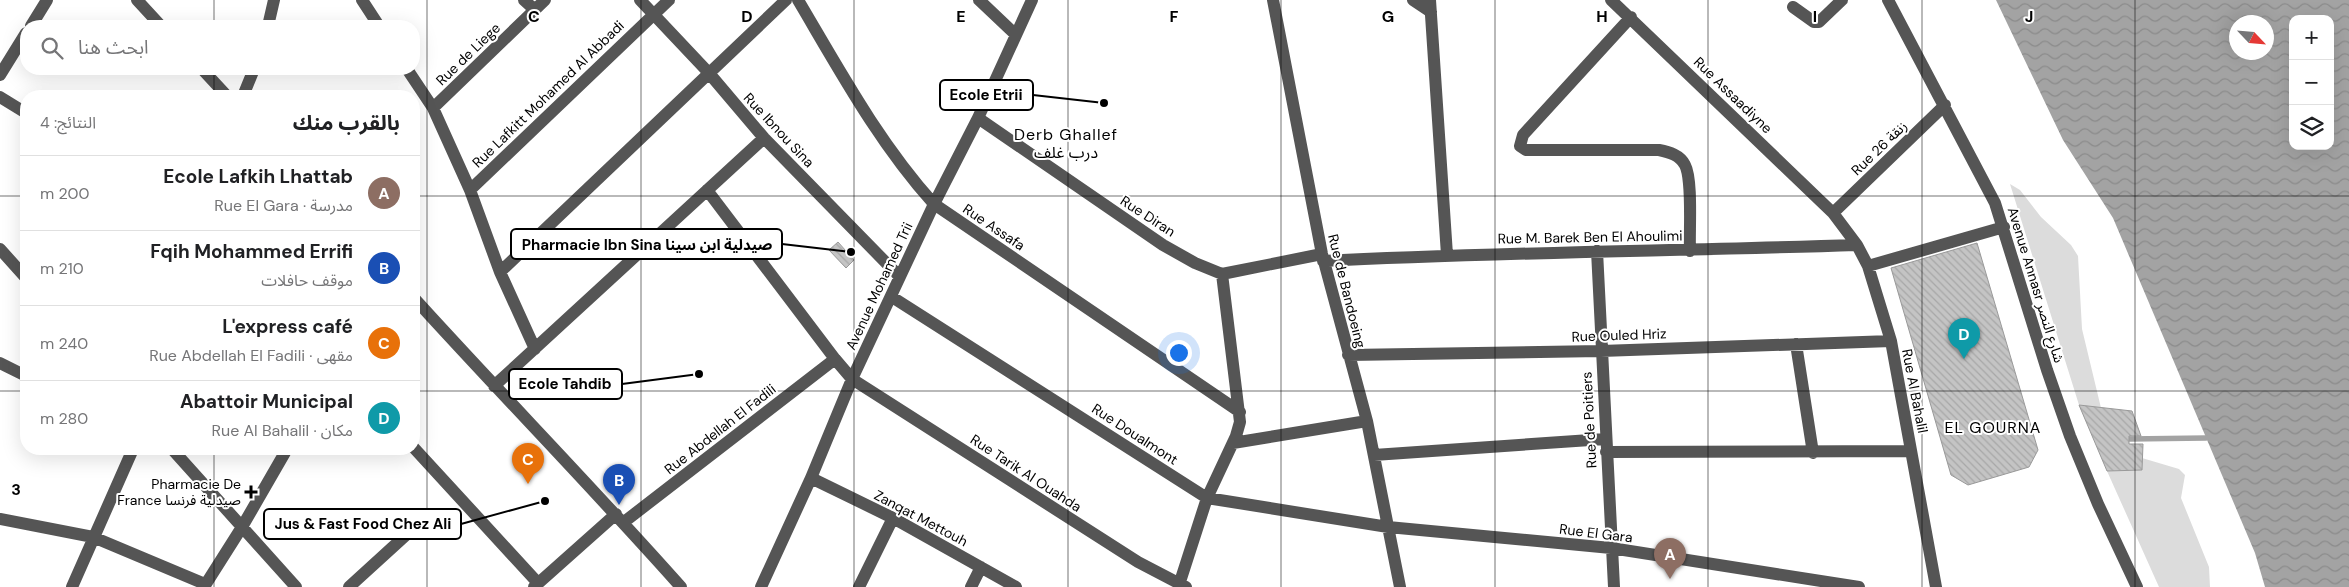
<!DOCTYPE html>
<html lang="ar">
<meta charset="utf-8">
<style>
:root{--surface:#fff;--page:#f6f6f6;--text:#202124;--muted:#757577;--line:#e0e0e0;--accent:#7c3aed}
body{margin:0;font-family:"DM Sans","Noto Sans Arabic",sans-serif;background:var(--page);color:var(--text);direction:rtl}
.controls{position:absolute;right:15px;top:15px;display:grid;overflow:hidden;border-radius:10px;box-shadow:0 5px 20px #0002}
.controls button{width:45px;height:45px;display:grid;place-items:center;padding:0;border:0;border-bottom:1px solid var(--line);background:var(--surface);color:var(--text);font:25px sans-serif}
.compass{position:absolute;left:2229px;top:15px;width:45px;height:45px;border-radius:50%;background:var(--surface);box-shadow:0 5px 20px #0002;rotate:116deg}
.you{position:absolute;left:1178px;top:352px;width:18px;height:18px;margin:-12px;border:4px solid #fff;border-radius:50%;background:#1a73e8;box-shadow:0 0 0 8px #1a73e833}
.badge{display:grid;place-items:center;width:32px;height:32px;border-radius:50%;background:var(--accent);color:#fff;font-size:16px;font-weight:700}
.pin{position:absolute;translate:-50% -41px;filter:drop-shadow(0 1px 2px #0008)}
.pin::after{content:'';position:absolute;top:26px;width:18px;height:15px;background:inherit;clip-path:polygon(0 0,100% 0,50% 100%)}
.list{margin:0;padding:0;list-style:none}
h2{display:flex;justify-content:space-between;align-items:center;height:65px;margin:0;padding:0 20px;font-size:21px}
h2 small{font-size:16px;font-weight:400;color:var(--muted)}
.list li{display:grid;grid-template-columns:32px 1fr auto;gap:15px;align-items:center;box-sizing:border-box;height:75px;padding:0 20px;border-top:1px solid var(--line)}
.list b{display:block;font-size:19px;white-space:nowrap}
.list p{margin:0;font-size:16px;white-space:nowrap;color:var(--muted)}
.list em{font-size:16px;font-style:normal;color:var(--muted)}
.icon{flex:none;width:28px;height:28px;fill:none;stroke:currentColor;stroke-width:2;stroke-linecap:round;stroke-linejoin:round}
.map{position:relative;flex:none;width:2349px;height:587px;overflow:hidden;direction:ltr}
.search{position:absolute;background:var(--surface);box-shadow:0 5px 20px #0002;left:20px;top:20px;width:400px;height:55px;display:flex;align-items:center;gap:12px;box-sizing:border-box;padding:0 18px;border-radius:20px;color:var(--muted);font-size:19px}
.panel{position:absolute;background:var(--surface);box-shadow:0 5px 20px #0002;left:20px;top:90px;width:400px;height:365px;border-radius:20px;direction:rtl}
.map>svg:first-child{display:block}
.grass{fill:#dcdcdc}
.water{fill:url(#water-waves);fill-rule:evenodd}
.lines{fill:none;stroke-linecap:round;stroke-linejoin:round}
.stream{stroke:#a3a3a3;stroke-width:5.5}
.building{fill:url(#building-back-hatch);stroke:#999}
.minor{stroke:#555;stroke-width:12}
.grid{fill:none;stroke:#000;stroke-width:1;stroke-opacity:0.55}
.poi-dot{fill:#000;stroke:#fff;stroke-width:2}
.labels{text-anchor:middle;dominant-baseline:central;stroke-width:4;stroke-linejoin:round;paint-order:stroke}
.street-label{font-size:14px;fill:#000;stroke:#fff}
.poi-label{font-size:14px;fill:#000;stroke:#fff;text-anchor:end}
.quarter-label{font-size:16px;letter-spacing:1px;fill:#000;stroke:#fff}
.grid-label{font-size:16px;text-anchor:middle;font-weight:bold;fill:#000;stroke:#fff;stroke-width:4;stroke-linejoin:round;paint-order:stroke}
.leader{fill:none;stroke:#000;stroke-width:2}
.callout-dot{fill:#000;stroke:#fff;stroke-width:2}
.callout{fill:#fff;stroke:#000;stroke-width:2}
.callout-label{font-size:15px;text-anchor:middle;font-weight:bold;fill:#000}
</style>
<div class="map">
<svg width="2349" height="587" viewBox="0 0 2349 587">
<defs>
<pattern id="water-waves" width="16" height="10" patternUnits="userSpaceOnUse" patternTransform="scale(1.25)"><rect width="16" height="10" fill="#a3a3a3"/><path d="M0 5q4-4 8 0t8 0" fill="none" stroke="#8b8b8b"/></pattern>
<pattern id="building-back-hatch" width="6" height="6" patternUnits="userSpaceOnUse" patternTransform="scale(1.25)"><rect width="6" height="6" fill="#c4c4c4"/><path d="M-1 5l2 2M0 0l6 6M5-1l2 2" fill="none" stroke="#a7a7a7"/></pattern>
</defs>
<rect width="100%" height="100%" fill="#fff"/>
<path class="grass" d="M2010 184 2020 190 2041 217 2071 245 2078 256 2082 329 2101 408 2079 405Z
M2142 458 2179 469 2185 475 2181 498 2209 567 2210 587H2159L2107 471 2142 470Z"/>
<path class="water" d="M1996 0H2349V587H2265L2255 553 2113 218 2063 140ZM2293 19H2330V146H2293ZM2236 22H2266V52H2236Z"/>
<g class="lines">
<path class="stream" d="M2129 439 2206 438"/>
</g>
<path class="building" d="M838 242 854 260 846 268 829 250Z
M1977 243 2038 450 2029 467 1968 485 1951 475 1891 268Z
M2079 405 2132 411 2141 436H2129V444H2143L2142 470 2107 471Z"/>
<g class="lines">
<path class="minor" d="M137 0 161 26
M362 0 379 26
M524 0 535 10
M640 0 708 72 764 138 900 277
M798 0C840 71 879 143 934 204L1240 412
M979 0 1016 35
M1273 0 1322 254 1367 421 1400 587
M1413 0 1431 12
M1430 0 1447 255
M1611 0 1833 213 1857 245 1868 266 1891 341 1936 587
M1888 0 1995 203 2047 370 2070 436 2098 504 2137 587
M1793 7 1814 22H1819L1842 0
M1631 17 1523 135 1520 146 1526 150H1659C1669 152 1680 155 1685 165 1693 180 1689 232 1690 251
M31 26 47 0
M268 26 274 0
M202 69 227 96
M407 69 433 108 470 190 500 272 535 349
M0 75 26 33
M243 96 254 69
M0 97 26 113
M433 108 545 0
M978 118 1163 245 1195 263 1222 274 1322 254
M470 190 669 0
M707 190 835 359 852 379 1138 562 1186 587
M1833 213 1945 105
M0 249 26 278
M1597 251 1614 587
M1323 261C1501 252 1679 251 1857 245
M1868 266 2004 227
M500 272 786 0
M892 297 1207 498 1388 527 1611 548 1859 587
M414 298C502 395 594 489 681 587
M1796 344 1813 453
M1348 355 1601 351 1891 341
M0 363 26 376
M494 386 764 138
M1233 443 1367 421
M414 448 538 583
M172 449 296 587
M1606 452 1911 451
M1374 455 1605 439
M811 478 893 518 1016 587
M0 519 93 537 205 584
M624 522 835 359
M1179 585 1207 498 1236 436 1240 422 1222 274
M72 587 133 449
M204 587 242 527 287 449
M349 587 406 535
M534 587 616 514
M761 587 811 478 852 379 934 204 978 118 1032 0
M859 587 893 518
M971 587 981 567"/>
</g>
<path class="grid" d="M214 0V26M427 0V587M641 0V587M854 0V587M1068 0V587M1281 0V587M1495 0V587M1708 0V587M1922 0V587M2135 0V587M214 69V96M0 196H26M414 196H2349M0 391H26M414 391H2349M214 449V587"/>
<path class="poi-dot" d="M248.5 484.5h5v5h5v5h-5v5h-5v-5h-5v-5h5z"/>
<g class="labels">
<g class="street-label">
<text transform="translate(468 54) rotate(-44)">Rue de Liege</text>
<text transform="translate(548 94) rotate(-44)">Rue Lafkitt Mohamed Al Abbadi</text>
<text transform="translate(1733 95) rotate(44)">Rue Assaadiyne</text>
<text transform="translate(779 130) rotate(47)">Rue Ibnou Sina</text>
<text transform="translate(1879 148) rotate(-44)">Rue 26 زنقة</text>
<text transform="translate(1148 216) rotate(33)">Rue Diran</text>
<text transform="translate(994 227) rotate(34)">Rue Assafa</text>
<text transform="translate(1590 237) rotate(-1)">Rue M. Barek Ben El Ahoulimi</text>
<text transform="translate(2036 285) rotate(73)">Avenue Annasr شارع النصر</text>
<text transform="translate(879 286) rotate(-65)">Avenue Mohamed Trii</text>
<text transform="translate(1347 291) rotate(76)">Rue de Bandoeing</text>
<text transform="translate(1619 335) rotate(-2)">Rue Ouled Hriz</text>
<text transform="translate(1915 391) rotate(79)">Rue Al Bahalil</text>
<text transform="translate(1589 420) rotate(-93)">Rue de Poitiers</text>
<text transform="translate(720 429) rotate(-38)">Rue Abdellah El Fadili</text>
<text transform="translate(1135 434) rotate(33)">Rue Doualmont</text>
<text transform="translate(1026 473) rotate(33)">Rue Tarik Al Ouahda</text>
<text transform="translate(921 518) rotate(28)">Zanqat Mettouh</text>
<text transform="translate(1596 533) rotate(7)">Rue El Gara</text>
</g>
<g class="poi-label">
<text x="241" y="484">Pharmacie De<tspan x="241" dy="16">France صيدلية فرنسا</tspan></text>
</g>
<g class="quarter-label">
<text x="1066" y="134">Derb Ghallef<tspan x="1066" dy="18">درب غلف</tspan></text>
<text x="1993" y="427">EL GOURNA</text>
</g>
</g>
<g class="grid-label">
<text x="534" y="22">C</text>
<text x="747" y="22">D</text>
<text x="961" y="22">E</text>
<text x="1174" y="22">F</text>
<text x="1388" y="22">G</text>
<text x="1602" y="22">H</text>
<text x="1815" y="22">I</text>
<text x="2029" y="22">J</text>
<text x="16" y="495">3</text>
</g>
<path class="leader" d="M1104 103L1033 95M851 252L782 244M699 374L622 384M545 501L461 524"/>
<g class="callout-dot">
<circle cx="1104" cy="103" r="5"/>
<circle cx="851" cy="252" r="5"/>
<circle cx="699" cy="374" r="5"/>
<circle cx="545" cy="501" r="5"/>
</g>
<g class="callout">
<rect x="940" y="80" width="93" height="30" rx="5"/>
<rect x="511" y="229" width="271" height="30" rx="5"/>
<rect x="509" y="369" width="113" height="30" rx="5"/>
<rect x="264" y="509" width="197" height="30" rx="5"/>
</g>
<g class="callout-label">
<text x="986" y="100">Ecole Etrii</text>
<text x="647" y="250">Pharmacie Ibn Sina صيدلية ابن سينا</text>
<text x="565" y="389">Ecole Tahdib</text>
<text x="363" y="529">Jus &amp; Fast Food Chez Ali</text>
</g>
</svg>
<div class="controls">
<button>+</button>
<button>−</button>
<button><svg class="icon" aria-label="layers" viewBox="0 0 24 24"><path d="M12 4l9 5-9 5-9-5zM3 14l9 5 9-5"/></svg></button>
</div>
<svg class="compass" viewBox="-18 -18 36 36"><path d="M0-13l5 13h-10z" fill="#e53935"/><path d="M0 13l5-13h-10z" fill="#757577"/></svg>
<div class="you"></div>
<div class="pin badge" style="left:1670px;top:579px;background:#8d6e63">A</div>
<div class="pin badge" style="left:619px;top:505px;background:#1a4fb4">B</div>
<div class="pin badge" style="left:528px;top:484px;background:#e8710a">C</div>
<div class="pin badge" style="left:1964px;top:359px;background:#0f9aa8">D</div>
<div class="search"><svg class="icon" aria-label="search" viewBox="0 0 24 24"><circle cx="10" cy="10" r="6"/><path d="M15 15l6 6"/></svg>ابحث هنا</div>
<section class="panel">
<h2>بالقرب منك<small>النتائج: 4</small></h2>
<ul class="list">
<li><span class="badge" style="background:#8d6e63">A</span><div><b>Ecole Lafkih Lhattab</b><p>مدرسة · Rue El Gara</p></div><em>200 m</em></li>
<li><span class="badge" style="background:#1a4fb4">B</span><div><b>Fqih Mohammed Errifi</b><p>موقف حافلات</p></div><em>210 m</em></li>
<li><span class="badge" style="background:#e8710a">C</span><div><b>L'express café</b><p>مقهى · Rue Abdellah El Fadili</p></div><em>240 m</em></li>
<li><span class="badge" style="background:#0f9aa8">D</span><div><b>Abattoir Municipal</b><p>مكان · Rue Al Bahalil</p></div><em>280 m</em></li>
</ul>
</section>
</div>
